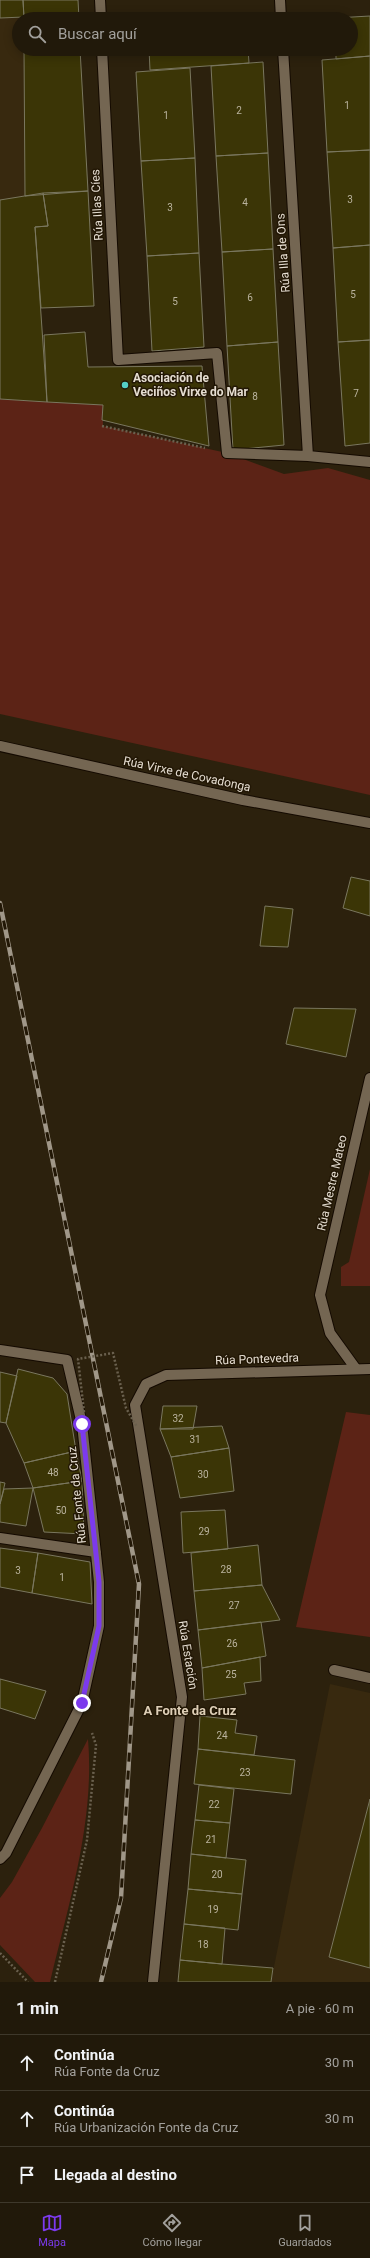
<!DOCTYPE html>
<html lang="es">
<meta charset="utf-8">
<style>
:root{--surface:#21190a;--page:#292213;--text:#f1f3f6;--muted:#a2a09c;--line:#3e382b;--accent:#7c3aed}
body{margin:0;font-family:Roboto,sans-serif;background:var(--page);color:var(--text)}
.stop{position:absolute;width:12px;height:12px;margin:-9px;border:3px solid #7c3aed;border-radius:50%;background:#fff}
.stop.end{background:#7c3aed;border-color:#fff;box-shadow:0 1px 4px #0008}
.list{margin:0;padding:0;list-style:none}
h2{display:flex;justify-content:space-between;align-items:center;height:52px;margin:0;padding:0 16px;font-size:17px}
h2 small{font-size:13px;font-weight:400;color:var(--muted)}
.list li{display:grid;grid-template-columns:26px 1fr auto;gap:12px;align-items:center;box-sizing:border-box;height:56px;padding:0 16px;border-top:1px solid var(--line)}
.list b{display:block;font-size:15px;white-space:nowrap}
.list p{margin:0;font-size:13px;white-space:nowrap;color:var(--muted)}
.list em{font-size:13px;font-style:normal;color:var(--muted)}
.icon{flex:none;width:22px;height:22px;fill:none;stroke:currentColor;stroke-width:2;stroke-linecap:round;stroke-linejoin:round}
.map{position:relative;flex:none;width:370px;height:1982px;overflow:hidden}
.search{position:absolute;background:var(--surface);box-shadow:0 2px 10px #0003;left:12px;right:12px;top:12px;height:44px;display:flex;align-items:center;gap:10px;box-sizing:border-box;padding:0 14px;border-radius:22px;color:var(--muted);font-size:15px}
.sheet{height:220px;background:var(--surface)}
nav{display:flex;justify-content:space-around;align-items:center;box-sizing:border-box;height:56px;border-top:1px solid var(--line);background:var(--surface);font-size:11px;color:var(--muted)}
nav a{display:grid;justify-items:center;gap:2px}
nav .on{color:var(--accent)}
.map>svg:first-child{display:block}
.built{fill:#38290f}
.green{fill:#5c2316}
.building{fill:#3b3506;stroke:#7a775f}
.lines{fill:none;stroke-linecap:round;stroke-linejoin:round}
.street-casing{stroke:#140a00;stroke-width:12}
.path{stroke:#6a604e;stroke-width:2.5;stroke-dasharray:2 2;stroke-linecap:butt}
.street{stroke:#746652;stroke-width:10}
.rail-casing{stroke:#a09788;stroke-width:4.5}
.rail{stroke:#221705;stroke-width:3;stroke-dasharray:9;stroke-linecap:butt}
.path-bridge{stroke:#6a604e;stroke-width:2.5;stroke-dasharray:2 2;stroke-linecap:butt}
.route{stroke:#7c3aed;stroke-width:5}
.poi-dot{fill:#54cdc7;stroke:#221705;stroke-width:1.5}
.labels{text-anchor:middle;dominant-baseline:central;stroke-width:3;stroke-linejoin:round;paint-order:stroke}
.number-label{font-size:10px;fill:#bab39e}
.street-label{font-size:12px;fill:#e5ddd1;stroke:#221705}
.poi-label{font-size:12px;font-weight:bold;fill:#e5ddd1;stroke:#221705;text-anchor:start}
.neighbourhood-label{font-size:13px;font-weight:bold;fill:#decfb7;stroke:#221705}
</style>
<div class="map">
<svg width="370" height="1982" viewBox="0 0 370 1982">
<rect width="100%" height="100%" fill="#2c210d"/>
<path class="built" d="M0 0 79 19H19V49H80L94 306 41 308 47 402 0 399Z
M330 1684 370 1693V1982H271Z"/>
<path class="green" d="M0 399 103 405V426L227 453 284 474 328 468 370 480V795L0 714Z
M370 1169V1286H341V1267L349 1262Z
M346 1412 370 1415V1637L296 1627Z
M88 1739C95 1820 69 1903 50 1982H35L0 1945V1898L12 1882 42 1828Z"/>
<path class="building" d="M0 0H23L24 17 0 18Z
M23 0H78L79 19H24Z
M370 16V56L336 59V49H351V19L335 18Z
M24 49H80L88 191 25 196Z
M149 49H248L249 63 150 70Z
M370 56V150L327 152 322 60Z
M263 62 268 153 216 156 211 66Z
M190 68 195 158 141 161 136 72Z
M370 150V245L333 248 327 152Z
M268 153 273 249 222 252 216 156Z
M195 158 199 253 147 256 141 161Z
M88 191 94 306 41 308 35 227 48 226 43 193Z
M43 193 48 226 35 227 47 402 0 399V200Z
M370 245V340L338 342 333 248Z
M273 249 278 342 227 346 222 252Z
M199 253 204 347 152 351 147 256Z
M85 332 88 367 202 366 209 446 102 420 103 405 47 402 44 335Z
M370 340V443L345 446 338 342Z
M278 342 284 445 233 450 227 346Z
M351 877 370 881V916L343 908Z
M265 906 293 909 288 947 260 946Z
M294 1008 356 1009 346 1057 286 1044Z
M18 1369 53 1378 67 1394 76 1451 24 1463 6 1423Z
M0 1372 17 1376 6 1423 0 1422Z
M163 1406H197L193 1429H160Z
M222 1426 229 1448 171 1457 160 1429Z
M229 1448 234 1491 180 1498 171 1457Z
M76 1451 82 1481 33 1488 24 1463Z
M82 1481 84 1534 44 1532 33 1488Z
M0 1482 5 1483 0 1504Z
M33 1488 26 1526 0 1522V1504L4 1489Z
M225 1510 228 1549 183 1553 181 1512Z
M258 1545 262 1585 194 1591 191 1553Z
M0 1548 38 1553 32 1593 0 1587Z
M38 1553 90 1562 92 1604 32 1593Z
M262 1585 280 1620 198 1630 194 1591Z
M261 1622 266 1656 202 1668 198 1630Z
M260 1657 261 1681 244 1683 246 1694 204 1700 202 1668Z
M0 1679 46 1691 35 1719 0 1708Z
M200 1716 237 1720 235 1733 257 1736 254 1755 198 1749Z
M198 1749 295 1760 291 1794 194 1784Z
M199 1785 234 1789 230 1823 195 1820Z
M370 1799V1968L329 1957Z
M195 1820 230 1823 226 1858 191 1854Z
M191 1854 246 1860 242 1894 188 1889Z
M188 1889 242 1894 238 1930 184 1924Z
M184 1924 225 1928 222 1964 180 1960Z
M180 1960 222 1964 273 1968 271 1982H178Z"/>
<g class="lines">
<defs>
<path id="street" d="M100 0 101 19
M280 0 281 19
M102 49 118 360 217 353 227 453 308 456 370 462
M283 49 308 456
M0 746 243 800 370 823
M0 1350 67 1360 82 1424 99 1582V1626L82 1703 6 1853 0 1859
M356 1369 330 1333 320 1295 370 1078
M0 1538 96 1552
M334 1670 370 1678
M153 1982 182 1697 135 1405 146 1384 166 1375 370 1369"/>
</defs>
<use href="#street" class="street-casing"/>
<path class="path" d="M102 426 205 448
M0 1953 28 1982
M55 1982 87 1840 96 1745 92 1733"/>
<use href="#street" class="street"/>
<defs>
<path id="rail" d="M0 903 139 1584 121 1898 101 1982"/>
</defs>
<use href="#rail" class="rail-casing"/>
<use href="#rail" class="rail"/>
<path class="path-bridge" d="M82 1424 84 1412 78 1359 113 1353 126 1408 137 1427"/>
</g>
<g class="lines">
<path class="route" d="M82 1424 99 1582V1626L82 1703"/>
</g>
<circle class="poi-dot" cx="125" cy="385" r="4"/>
<g class="labels">
<g class="number-label">
<text x="347" y="105">1</text>
<text x="239" y="110">2</text>
<text x="166" y="115">1</text>
<text x="350" y="199">3</text>
<text x="245" y="202">4</text>
<text x="170" y="207">3</text>
<text x="353" y="294">5</text>
<text x="250" y="297">6</text>
<text x="175" y="301">5</text>
<text x="356" y="393">7</text>
<text x="255" y="396">8</text>
<text x="178" y="1418">32</text>
<text x="195" y="1439">31</text>
<text x="53" y="1472">48</text>
<text x="203" y="1474">30</text>
<text x="61" y="1510">50</text>
<text x="204" y="1531">29</text>
<text x="226" y="1569">28</text>
<text x="18" y="1570">3</text>
<text x="62" y="1577">1</text>
<text x="234" y="1605">27</text>
<text x="232" y="1643">26</text>
<text x="231" y="1674">25</text>
<text x="222" y="1735">24</text>
<text x="245" y="1772">23</text>
<text x="214" y="1804">22</text>
<text x="211" y="1839">21</text>
<text x="217" y="1874">20</text>
<text x="213" y="1909">19</text>
<text x="203" y="1944">18</text>
</g>
<g class="street-label">
<text transform="translate(97 205) rotate(-93)">Rúa Illas Cíes</text>
<text transform="translate(283 253) rotate(-94)">Rúa Illa de Ons</text>
<text transform="translate(187 774) rotate(12)">Rúa Virxe de Covadonga</text>
<text transform="translate(332 1183) rotate(-77)">Rúa Mestre Mateo</text>
<text transform="translate(257 1359) rotate(-2)">Rúa Pontevedra</text>
<text transform="translate(77 1495) rotate(-96)">Rúa Fonte da Cruz</text>
<text transform="translate(188 1655) rotate(81)">Rúa Estación</text>
</g>
<g class="poi-label">
<text x="133" y="378">Asociación de<tspan x="133" dy="14">Veciños Virxe do Mar</tspan></text>
</g>
<g class="neighbourhood-label">
<text x="190" y="1710">A Fonte da Cruz</text>
</g>
</g>
</svg>
<div class="stop" style="left:82px;top:1424px"></div>
<div class="stop end" style="left:82px;top:1703px"></div>
<div class="search"><svg class="icon" aria-label="search" viewBox="0 0 24 24"><circle cx="10" cy="10" r="6"/><path d="M15 15l6 6"/></svg>Buscar aquí</div>
</div>
<section class="sheet">
<h2>1 min<small>A pie · 60 m</small></h2>
<ul class="list">
<li><svg class="icon" aria-label="ahead" viewBox="0 0 24 24"><path d="M12 20V5M6 11l6-6 6 6"/></svg><div><b>Continúa</b><p>Rúa Fonte da Cruz</p></div><em>30 m</em></li>
<li><svg class="icon" aria-label="ahead" viewBox="0 0 24 24"><path d="M12 20V5M6 11l6-6 6 6"/></svg><div><b>Continúa</b><p>Rúa Urbanización Fonte da Cruz</p></div><em>30 m</em></li>
<li><svg class="icon" aria-label="arrive" viewBox="0 0 24 24"><path d="M6 21V4h12l-3 4 3 4H6"/></svg><div><b>Llegada al destino</b></div></li>
</ul>
</section>
<nav>
<a class="on"><svg class="icon" aria-label="map" viewBox="0 0 24 24"><path d="M3 6l6-2 6 2 6-2v14l-6 2-6-2-6 2zM9 4v14M15 6v14"/></svg>Mapa</a>
<a><svg class="icon" aria-label="directions" viewBox="0 0 24 24"><path d="M12 3l9 9-9 9-9-9zM9 14v-3h6M13 9l2 2-2 2"/></svg>Cómo llegar</a>
<a><svg class="icon" aria-label="saved" viewBox="0 0 24 24"><path d="M7 4h10v16l-5-4-5 4z"/></svg>Guardados</a>
</nav>
